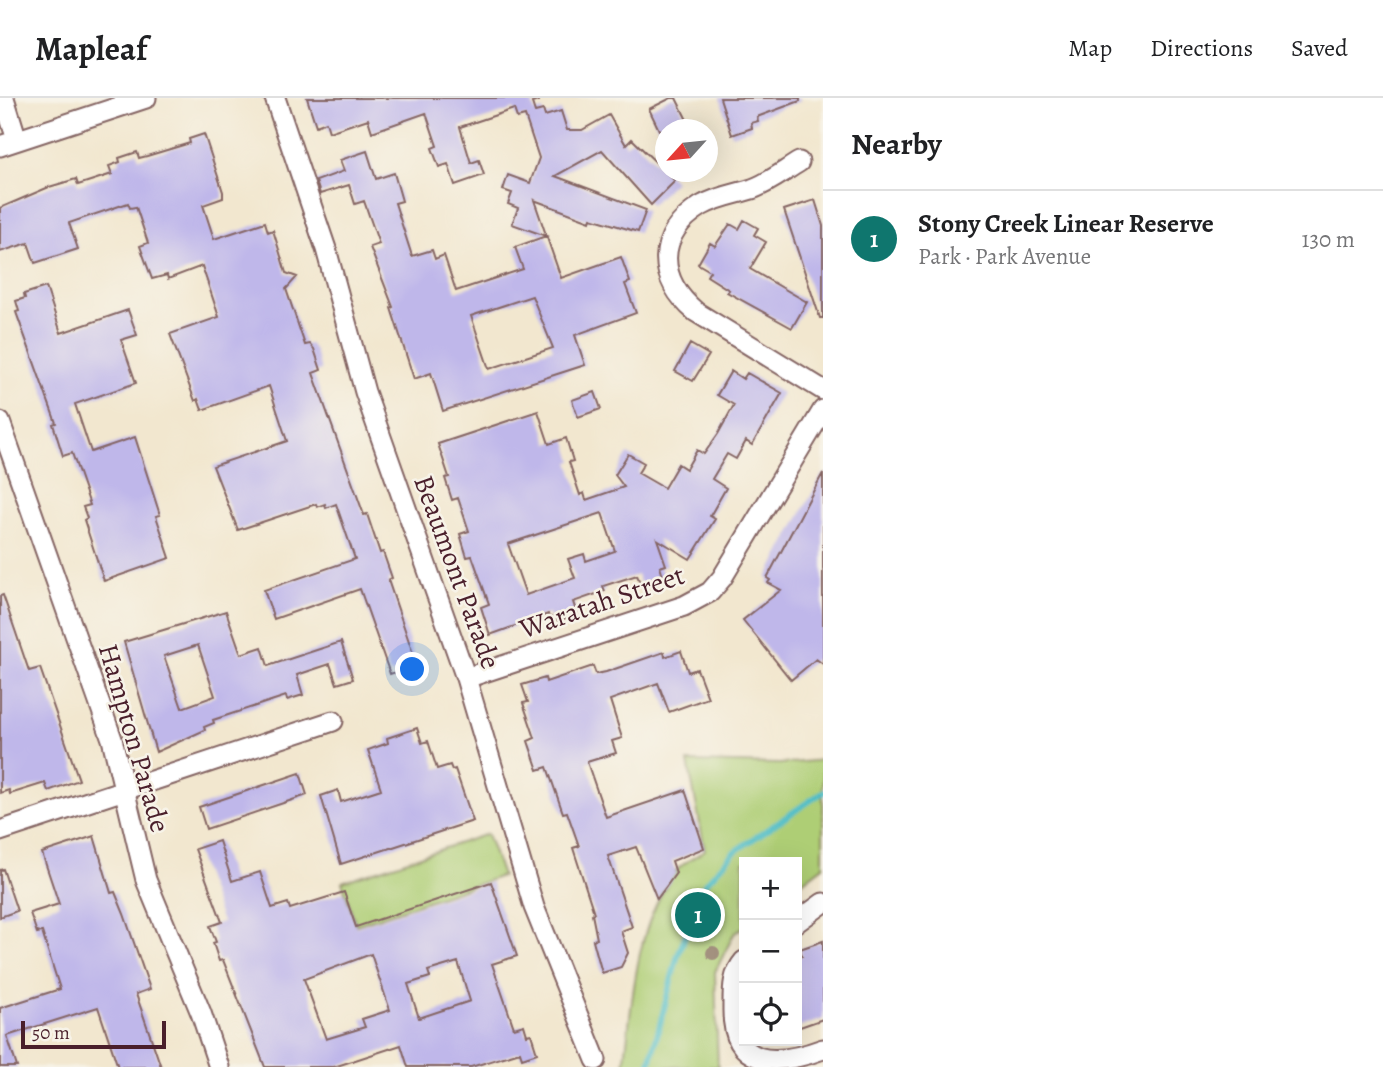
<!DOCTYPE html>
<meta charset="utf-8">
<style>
:root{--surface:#fff;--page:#f2f2f2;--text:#202124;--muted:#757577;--line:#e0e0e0;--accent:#0f766e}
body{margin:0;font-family:Alegreya,serif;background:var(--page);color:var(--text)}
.controls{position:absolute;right:21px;bottom:21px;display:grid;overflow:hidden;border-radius:0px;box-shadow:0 7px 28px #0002}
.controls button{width:63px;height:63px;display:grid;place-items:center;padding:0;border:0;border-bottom:2px solid var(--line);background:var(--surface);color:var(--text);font:35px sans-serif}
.compass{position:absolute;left:655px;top:21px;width:63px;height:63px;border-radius:50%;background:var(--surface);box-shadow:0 7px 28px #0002;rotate:243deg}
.scale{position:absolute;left:21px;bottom:18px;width:145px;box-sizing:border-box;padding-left:7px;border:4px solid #4a1f2b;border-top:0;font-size:19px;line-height:24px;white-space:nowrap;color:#4a1f2b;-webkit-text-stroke:5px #f7f3e8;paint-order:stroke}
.you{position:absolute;left:413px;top:572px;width:24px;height:24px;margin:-18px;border:5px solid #fff;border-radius:50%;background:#1a73e8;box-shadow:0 0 0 10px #1a73e833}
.badge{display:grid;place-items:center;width:46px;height:46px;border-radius:50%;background:var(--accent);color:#fff;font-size:23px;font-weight:700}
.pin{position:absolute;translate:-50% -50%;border:4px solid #fff;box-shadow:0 2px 7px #0006}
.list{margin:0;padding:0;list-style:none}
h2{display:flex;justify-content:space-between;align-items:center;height:91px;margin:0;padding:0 28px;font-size:30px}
h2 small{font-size:23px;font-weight:400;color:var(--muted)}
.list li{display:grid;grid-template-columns:46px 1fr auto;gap:21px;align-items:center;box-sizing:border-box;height:98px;padding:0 28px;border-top:2px solid var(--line)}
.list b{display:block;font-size:26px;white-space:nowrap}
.list p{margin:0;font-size:23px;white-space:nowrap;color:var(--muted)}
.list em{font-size:23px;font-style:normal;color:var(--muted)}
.icon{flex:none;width:38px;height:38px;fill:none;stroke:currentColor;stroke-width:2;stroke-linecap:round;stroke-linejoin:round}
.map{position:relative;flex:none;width:823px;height:969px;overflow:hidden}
header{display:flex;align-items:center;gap:42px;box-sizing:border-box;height:98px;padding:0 35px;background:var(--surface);border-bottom:2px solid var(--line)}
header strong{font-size:33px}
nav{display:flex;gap:38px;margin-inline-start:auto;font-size:24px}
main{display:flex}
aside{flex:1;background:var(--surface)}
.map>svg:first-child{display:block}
.green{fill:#aece75;stroke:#7c7650;stroke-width:2}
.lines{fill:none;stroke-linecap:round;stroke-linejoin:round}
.stream{stroke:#4fbdc6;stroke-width:6}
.building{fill:#bfb7ea;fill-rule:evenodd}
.minor-casing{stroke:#856564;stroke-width:23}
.minor{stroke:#fff;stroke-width:19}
.tree{fill:#a3917f}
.labels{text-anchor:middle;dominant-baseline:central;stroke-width:5;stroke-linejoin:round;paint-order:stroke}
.street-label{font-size:28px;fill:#4a1f2b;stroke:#f7f3e8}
</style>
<header>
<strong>Mapleaf</strong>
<nav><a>Map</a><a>Directions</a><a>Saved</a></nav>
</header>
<main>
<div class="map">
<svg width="823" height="969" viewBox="0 0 823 969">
<rect width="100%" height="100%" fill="#f7f3e8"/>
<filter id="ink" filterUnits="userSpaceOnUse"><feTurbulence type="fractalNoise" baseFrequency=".0143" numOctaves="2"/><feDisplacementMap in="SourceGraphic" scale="14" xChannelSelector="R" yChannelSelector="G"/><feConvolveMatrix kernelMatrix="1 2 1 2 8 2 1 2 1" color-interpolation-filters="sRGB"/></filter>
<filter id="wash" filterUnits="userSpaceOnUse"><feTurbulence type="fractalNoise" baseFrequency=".00686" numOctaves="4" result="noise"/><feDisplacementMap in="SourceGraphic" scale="28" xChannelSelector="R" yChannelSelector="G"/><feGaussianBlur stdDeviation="1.57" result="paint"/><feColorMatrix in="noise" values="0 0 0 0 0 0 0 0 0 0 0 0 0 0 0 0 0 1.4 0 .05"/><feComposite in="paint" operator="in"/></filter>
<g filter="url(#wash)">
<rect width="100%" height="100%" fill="#f2e7cf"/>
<path class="green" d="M823 662V768L797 788V764H744V828L734 836 715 874 718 969H624C633 902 634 824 679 770 686 763 697 758 705 752L688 664 780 666Z
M487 736 502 778 356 827 342 784Z"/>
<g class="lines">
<path class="stream" d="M649 969 677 860 704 787 734 754 823 694"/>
</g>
<g id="blocks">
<path class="building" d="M307 0H538V3L532 5 535 14 543 12 545 18 561 13 567 32H582L609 17 626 47 632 41 675 83 651 107 602 52 555 78 646 112 638 134 591 120 590 123 534 102 561 180 621 159 630 184 625 186 636 215 575 237 585 267 443 313 431 275 414 281 391 210 393 209 370 149 379 146 364 103 355 106 349 87 320 96 316 83 344 73 340 62 367 53 376 81 394 75 402 103 395 105 412 158 432 152 435 161 444 157 456 193 523 171 515 149 546 138 512 126 518 110 508 106 512 95 503 92 508 77 530 85 539 60 525 18 517 20 514 11 460 29 471 65 479 62 484 77 455 87 448 66 439 69 432 50 437 48 426 15 372 34 368 21 329 34 326 24 316 28ZM532 198 553 250 489 271 471 218Z
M671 0H676L692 32H659L649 11Z
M720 0H800V3L757 19 758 23 751 25 752 30 732 37Z
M204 36 223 94V100L203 107 214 141 265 124 268 134 273 132 286 175 297 179 286 191 305 247 310 246 314 251 321 272 313 275 364 417 367 416 380 455 383 454 392 480 388 482 417 567 390 576 360 491 274 521 264 492 355 461 336 406 326 410 325 406 317 409 316 406 238 432 213 368 287 343 269 288 202 312 198 301 195 303 170 236 219 219 202 168 168 181 167 177 152 181 140 148 148 145 136 109 130 110 128 105 69 125 78 151 35 165 28 145 0 154V110L49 89 76 81 78 87 112 76 109 68 120 64 119 60 137 54 139 60 147 58 190 45 189 41Z
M815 102 823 128V220H820L784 112Z
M744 122 758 130 754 137 766 144 750 171 807 204 792 230 727 194 729 192 707 178 710 173 698 166 710 145 715 148 730 126 739 131Z
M46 189 61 235 128 212 137 237 121 242 136 285 75 306 91 354 135 339 160 417 156 418 170 460 104 483 84 422 87 420 83 409 90 407 72 355 63 358 53 326 56 325 16 214 19 213 16 203 25 200 24 196Z
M690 246 709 257 693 283 675 273Z
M731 273 743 281 747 275 782 295 752 347 746 343 736 361 727 356 712 381 726 390 710 418 715 421 690 461 657 441 666 467 660 469 663 478 640 485 637 477 603 488 605 493 573 504 577 516 558 523 556 518 549 520 548 516 490 537 481 509 489 506 472 458 467 459 460 436 469 433 458 400 452 402 445 380 449 379 438 346 538 313 549 346 566 340 573 363 569 364 580 397 584 395 586 402 624 389 615 377 628 356 644 365 638 375 664 390 678 366 686 371 697 352 704 356 718 336 734 307 717 297ZM602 415 615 453 586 463 584 456 568 461 575 480 526 497 508 446Z
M595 294 601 311 578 319 572 302Z
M823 375V566L816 561 791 582 743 522 781 492 768 485 770 482 767 480Z
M3 497 29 573 40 570 79 682 48 693 45 685 10 696 9 692 0 695V498Z
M226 513 241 556 262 549 268 568 341 544 353 581 337 586 330 566 297 577 303 597 287 602 286 598 213 622 214 625 204 629 205 632 156 654 124 544ZM198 547 215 598 182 610 164 558Z
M681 553 688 574 697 571 708 600 669 614 658 585 610 602 622 640 612 643 616 655 587 664 606 719 685 692 704 750 672 763 676 775 657 801 636 749 608 758 632 829 621 833 628 855 621 869 602 875 593 842 597 841 592 816 594 815 573 750 579 748 567 714 563 715 547 669 538 672 528 643 535 640 523 605 528 604 522 587 545 580 546 584 593 568 596 576 606 574 664 554 665 559Z
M417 630 422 645 428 643 437 671 450 667 452 672 455 671 473 723 341 766 321 698 338 692 341 704 381 691 368 652 388 645 387 640Z
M300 675 307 697 206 731 199 709Z
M94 738 111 795 115 794 124 816 150 891 136 896 161 969H118L98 909 7 938 17 969H0V910L60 891 42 834 37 835 30 815 59 806 42 755Z
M219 743 232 783 260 774 272 810 288 805 290 811 344 794 356 829 491 784 517 858 492 866 514 930 524 927 527 937 531 936 537 955 522 960 520 954 471 969H408L401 947 334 969H265L223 862 219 863 213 845 216 844 210 828 222 824 195 751ZM371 856 390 912 362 921 365 929 326 941 304 881ZM458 864 470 903 419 920 408 886 430 879 428 873Z
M3 771 17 813 0 819V772Z
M823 843V921L797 930V859L802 858 800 851Z"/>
</g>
</g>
<g filter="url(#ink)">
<use href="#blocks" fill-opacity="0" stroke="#856564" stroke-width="2"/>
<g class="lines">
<defs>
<path id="minor" d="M4 0 17 42
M275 0 326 151 365 294 466 580 534 809 596 962
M0 48 146 0
M799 64C784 73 769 85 752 91 736 96 716 99 701 108 655 137 657 181 696 214L823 292
M0 324 112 641 146 782 201 915 219 969
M466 580 684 508 710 494 722 480 823 312
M0 733 333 623
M797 824 823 805
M744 863C732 877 733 892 733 910 732 969 774 969 823 951"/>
</defs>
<use href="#minor" class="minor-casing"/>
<use href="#minor" class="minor"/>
</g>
<circle class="tree" cx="713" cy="855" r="7"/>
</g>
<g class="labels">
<g class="street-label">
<text transform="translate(457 474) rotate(70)">Beaumont Parade</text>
<text transform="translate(602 504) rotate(-19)">Waratah Street</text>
<text transform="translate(134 640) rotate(74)">Hampton Parade</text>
</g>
</g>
</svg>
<div class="controls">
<button>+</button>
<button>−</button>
<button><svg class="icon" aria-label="locate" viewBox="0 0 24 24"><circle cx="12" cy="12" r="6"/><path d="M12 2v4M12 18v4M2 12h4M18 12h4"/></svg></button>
</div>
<svg class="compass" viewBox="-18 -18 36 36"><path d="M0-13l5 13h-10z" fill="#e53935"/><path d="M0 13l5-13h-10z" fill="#757577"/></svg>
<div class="scale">50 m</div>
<div class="you"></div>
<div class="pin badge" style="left:698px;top:817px">1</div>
</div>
<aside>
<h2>Nearby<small></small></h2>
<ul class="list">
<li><span class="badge">1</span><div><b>Stony Creek Linear Reserve</b><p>Park · Park Avenue</p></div><em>130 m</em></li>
</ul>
</aside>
</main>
